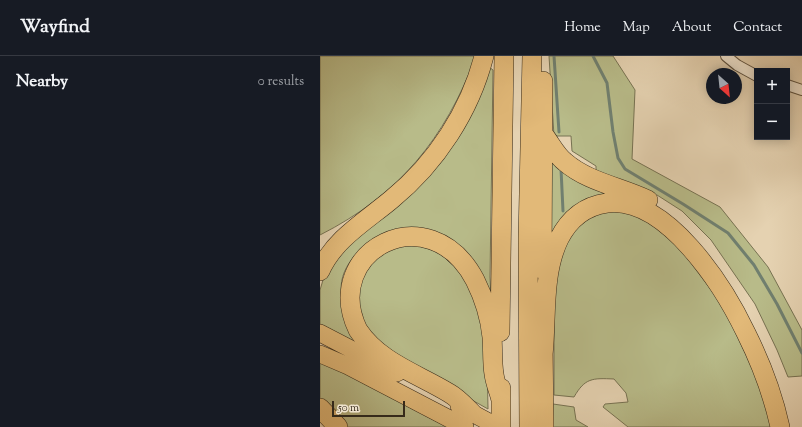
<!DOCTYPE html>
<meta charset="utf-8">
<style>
:root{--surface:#171b24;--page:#20242c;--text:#f1f3f6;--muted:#9ea1a6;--line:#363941}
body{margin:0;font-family:"Sorts Mill Goudy",serif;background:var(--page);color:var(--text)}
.controls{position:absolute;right:12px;top:12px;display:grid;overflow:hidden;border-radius:0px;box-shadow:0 2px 10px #0003}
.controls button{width:36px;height:36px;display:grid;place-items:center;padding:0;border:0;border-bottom:1px solid var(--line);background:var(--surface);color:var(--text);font:20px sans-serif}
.compass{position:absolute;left:386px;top:12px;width:36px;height:36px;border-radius:50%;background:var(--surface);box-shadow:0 2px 10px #0003;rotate:153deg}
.scale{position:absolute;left:12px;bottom:10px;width:73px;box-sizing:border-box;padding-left:4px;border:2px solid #362a1a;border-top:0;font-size:11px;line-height:14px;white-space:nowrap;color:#362a1a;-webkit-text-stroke:3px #eee2cc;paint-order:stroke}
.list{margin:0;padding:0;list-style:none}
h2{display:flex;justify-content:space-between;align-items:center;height:52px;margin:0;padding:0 16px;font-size:17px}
h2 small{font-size:13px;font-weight:400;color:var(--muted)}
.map{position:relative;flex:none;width:482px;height:371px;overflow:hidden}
header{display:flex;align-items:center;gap:24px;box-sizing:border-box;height:56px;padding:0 20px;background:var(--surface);border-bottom:1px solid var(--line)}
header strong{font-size:19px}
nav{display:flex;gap:22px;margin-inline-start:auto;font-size:14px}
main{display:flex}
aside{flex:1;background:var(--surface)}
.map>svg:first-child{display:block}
.green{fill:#b8bb89;stroke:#777252}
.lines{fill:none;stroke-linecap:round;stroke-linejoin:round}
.stream{stroke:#707f6f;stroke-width:3}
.minor-casing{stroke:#625440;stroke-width:12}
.trunk-casing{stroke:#362a1a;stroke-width:18}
.motorway-casing{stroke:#362a1a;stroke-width:20}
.minor{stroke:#eee2cc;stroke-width:10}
.trunk{stroke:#e2b978;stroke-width:17}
.motorway{stroke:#e2b978;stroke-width:19}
</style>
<header>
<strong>Wayfind</strong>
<nav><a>Home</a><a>Map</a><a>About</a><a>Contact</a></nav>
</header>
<main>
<aside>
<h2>Nearby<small>0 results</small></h2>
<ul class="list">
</ul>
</aside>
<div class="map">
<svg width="482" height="371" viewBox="0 0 482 371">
<rect width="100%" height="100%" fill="#e5d2b1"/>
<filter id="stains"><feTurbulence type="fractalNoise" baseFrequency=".005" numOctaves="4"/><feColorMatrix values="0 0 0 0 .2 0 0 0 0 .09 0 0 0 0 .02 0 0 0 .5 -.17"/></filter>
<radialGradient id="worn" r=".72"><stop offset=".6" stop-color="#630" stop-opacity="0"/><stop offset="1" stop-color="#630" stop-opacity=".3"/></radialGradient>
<path class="green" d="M0 0H156C125 83 79 139 0 179Z
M229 0H293L315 34 312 103 400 151 448 211 482 274V320L468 321 457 294 435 248 391 184 362 155 337 139 276 116V110L252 95 251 80H234Z
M168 10 173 14 170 221 171 243 149 206 63 178C41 189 16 213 22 240 26 257 35 274 41 289L0 268V234L3 224 20 193 62 162Z
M228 99 301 141 232 184Z
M283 154 318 158 358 190 404 251 442 333 453 371H308L283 351 285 348 308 346 306 337 294 323C272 322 265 322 254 341L234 339V230L236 207 256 168Z
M81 187 115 193 144 219 161 258 167 303 168 353 111 321 55 284 37 255V220L48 203Z
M0 304 127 371H27L0 342Z
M233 348 254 351 256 364 268 371H232Z"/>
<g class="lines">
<path class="stream" d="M234 0 239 76
M273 0 287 27 293 76 298 102 305 113 363 148 408 177 434 209 457 248 482 297
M241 113 243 155"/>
<defs>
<path id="minor" d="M406 0 417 9 437 20
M467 29 482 34"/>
<path id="trunk" d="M0 277 77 317
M0 298 28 310 145 371
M139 350 178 371"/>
<path id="motorway" d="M224 79C231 88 236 99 245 106 268 126 301 131 328 144
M222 213 223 25
M0 215C14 183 46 165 72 143 116 107 150 55 164 0
M180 276 184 0
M223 287 224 371
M223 299C227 261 222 218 239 183 249 163 265 150 287 147 347 140 404 231 426 277 441 307 453 339 460 371
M181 332V371
M0 352 18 371
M152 357C145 350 138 342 129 337 98 318 59 306 38 274 0 195 109 137 155 224 164 242 170 261 172 281 173 293 172 306 174 318 175 327 179 335 181 344
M209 371 208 183 212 0"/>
</defs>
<use href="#minor" class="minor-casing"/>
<use href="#trunk" class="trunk-casing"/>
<use href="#motorway" class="motorway-casing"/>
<use href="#minor" class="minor"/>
<use href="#trunk" class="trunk"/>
<use href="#motorway" class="motorway"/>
</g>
<rect width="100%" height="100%" filter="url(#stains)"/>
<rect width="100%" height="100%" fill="url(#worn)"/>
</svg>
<div class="controls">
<button>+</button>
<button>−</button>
</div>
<svg class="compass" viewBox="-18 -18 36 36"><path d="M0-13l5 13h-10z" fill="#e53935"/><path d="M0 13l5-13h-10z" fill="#9ea1a6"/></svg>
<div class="scale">50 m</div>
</div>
</main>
